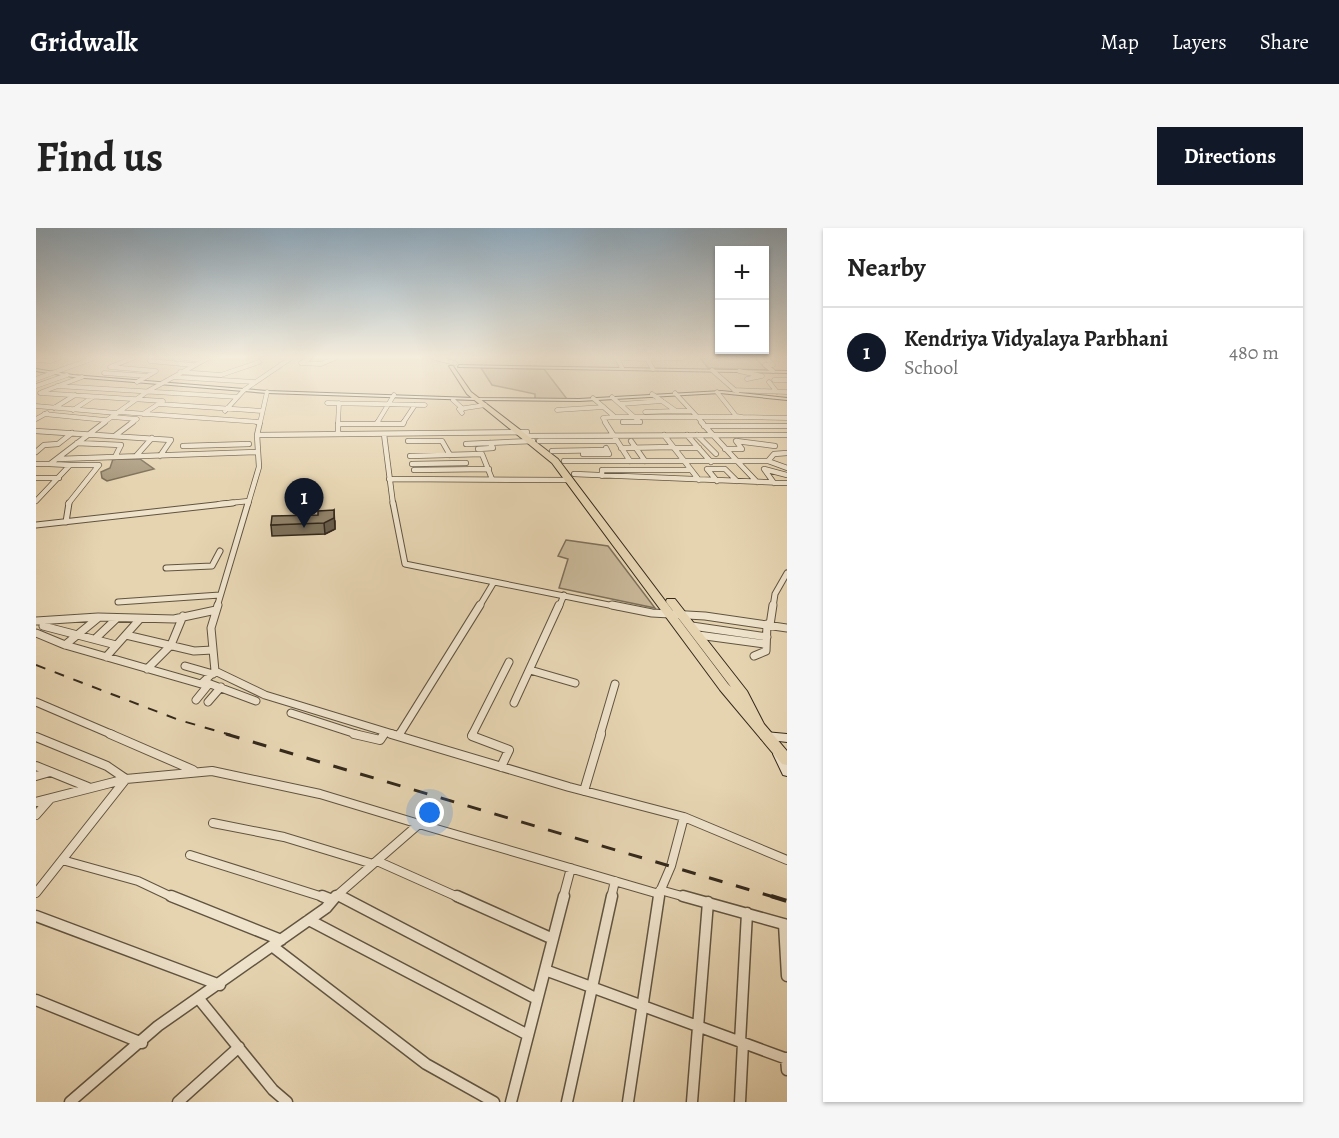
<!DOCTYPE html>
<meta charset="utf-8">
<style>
:root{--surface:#fff;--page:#f6f6f6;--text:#222;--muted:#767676;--line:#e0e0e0;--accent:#111827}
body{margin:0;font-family:Alegreya,serif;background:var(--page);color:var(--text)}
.controls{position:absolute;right:18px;top:18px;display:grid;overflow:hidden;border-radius:0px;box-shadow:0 2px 4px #0004}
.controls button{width:54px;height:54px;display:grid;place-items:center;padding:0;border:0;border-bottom:2px solid var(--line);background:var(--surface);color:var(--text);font:30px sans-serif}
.you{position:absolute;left:394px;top:585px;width:21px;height:21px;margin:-15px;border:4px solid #fff;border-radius:50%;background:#1a73e8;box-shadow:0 0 0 9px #1a73e833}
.badge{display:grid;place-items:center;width:39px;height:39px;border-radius:50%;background:var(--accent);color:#fff;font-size:20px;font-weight:700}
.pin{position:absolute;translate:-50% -50px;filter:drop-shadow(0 2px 3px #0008)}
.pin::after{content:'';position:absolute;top:32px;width:21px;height:18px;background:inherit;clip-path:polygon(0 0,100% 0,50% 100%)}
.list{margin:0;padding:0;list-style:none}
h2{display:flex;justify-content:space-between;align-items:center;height:78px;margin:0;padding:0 24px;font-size:26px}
h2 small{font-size:20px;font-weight:400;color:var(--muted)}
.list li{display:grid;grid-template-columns:39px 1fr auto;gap:18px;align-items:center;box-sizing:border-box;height:90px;padding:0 24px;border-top:2px solid var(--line)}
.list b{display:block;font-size:22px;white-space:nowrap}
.list p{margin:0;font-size:20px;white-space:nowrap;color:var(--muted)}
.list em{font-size:20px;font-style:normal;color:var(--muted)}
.map{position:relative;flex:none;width:751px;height:874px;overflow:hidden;border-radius:0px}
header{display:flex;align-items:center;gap:36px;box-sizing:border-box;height:84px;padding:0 30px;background:var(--accent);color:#fff}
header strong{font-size:28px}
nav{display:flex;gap:33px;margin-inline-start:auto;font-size:21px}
.intro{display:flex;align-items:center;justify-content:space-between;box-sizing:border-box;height:144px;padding:0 36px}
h1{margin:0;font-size:42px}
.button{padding:15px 27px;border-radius:0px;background:var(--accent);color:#fff;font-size:21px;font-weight:700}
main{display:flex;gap:36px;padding:0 36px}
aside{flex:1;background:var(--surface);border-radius:0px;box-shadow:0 2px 4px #0004}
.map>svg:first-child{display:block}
.green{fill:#c8b798;stroke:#7e705a;stroke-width:1.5}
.water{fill:#a99a7e;stroke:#7a6d57;stroke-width:1.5}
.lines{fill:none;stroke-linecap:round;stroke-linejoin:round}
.street-far5-casing{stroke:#605441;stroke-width:5}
.street-far4-casing{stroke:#605441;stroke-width:6}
.street-far3-casing{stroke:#605441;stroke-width:7}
.street-far2-casing{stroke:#605441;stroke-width:9}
.street-far1-casing{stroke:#605441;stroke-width:10}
.street-casing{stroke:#605441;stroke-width:13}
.secondary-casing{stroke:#34291c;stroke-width:2}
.highway-casing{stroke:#34291c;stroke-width:2}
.street-far5{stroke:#efe3cc;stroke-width:4}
.street-far4{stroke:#efe3cc;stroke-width:4.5}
.street-far3{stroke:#efe3cc;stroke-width:5}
.street-far2{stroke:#efe3cc;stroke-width:7}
.street-far1{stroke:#efe3cc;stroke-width:8}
.street{stroke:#efe3cc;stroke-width:10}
.secondary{fill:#efe3cc;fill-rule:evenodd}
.highway{fill:#e6d4b1;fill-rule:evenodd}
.rail-far2{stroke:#34291c;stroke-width:2;stroke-dasharray:10 10;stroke-linecap:butt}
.rail-far1{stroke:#34291c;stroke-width:3;stroke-dasharray:14 14;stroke-linecap:butt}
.rail{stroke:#34291c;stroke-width:4;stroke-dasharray:16 16;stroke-linecap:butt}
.wall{fill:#7d705a;stroke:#34291c;stroke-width:1.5}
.shaded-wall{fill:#665b4a;stroke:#34291c;stroke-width:1.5}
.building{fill:#918269;stroke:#34291c;stroke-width:1.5}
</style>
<header>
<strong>Gridwalk</strong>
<nav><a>Map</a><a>Layers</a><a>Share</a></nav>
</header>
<div class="intro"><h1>Find us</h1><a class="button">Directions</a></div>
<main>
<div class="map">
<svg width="751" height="874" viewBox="0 0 751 874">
<rect width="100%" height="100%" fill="#e6d4b1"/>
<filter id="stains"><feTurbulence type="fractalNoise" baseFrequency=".00333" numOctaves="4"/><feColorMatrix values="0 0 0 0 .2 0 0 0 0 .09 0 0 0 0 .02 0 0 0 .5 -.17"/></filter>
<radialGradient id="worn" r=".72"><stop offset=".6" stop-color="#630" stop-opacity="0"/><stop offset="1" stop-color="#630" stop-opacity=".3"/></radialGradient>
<path class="green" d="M664 130H719L731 142 672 140Z
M445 140 508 141 531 171H499V166L456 157Z
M530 312 572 318 619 380 523 360 532 331 522 328Z"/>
<path class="water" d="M77 231H104L118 241 71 253 66 250 65 244 74 240Z"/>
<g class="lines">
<defs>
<path id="street-far5" d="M97 130 74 139 120 143 101 154
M147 130 165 132
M274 130 265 135 285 136 299 130
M399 130 419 135
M581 130 611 131
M581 130 586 140
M730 130 737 137H729L737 143
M0 132 14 133 23 130
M114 133 157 137
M617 141 611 131 646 130
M676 142 701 164
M703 143 726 148 711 151
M144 144 185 147 223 134
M68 145 112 148
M137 149 218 154
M0 151 58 130
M738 152H751
M733 154 741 164
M0 158 31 147
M21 158 202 169
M698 162 751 164
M6 164 46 149
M681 164 700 188
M4 165 127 173 107 186
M639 165 667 195
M616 166 640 183H655
M576 169 604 194H587
M557 170 579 189H699
M417 172 427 181
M291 175 389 177
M123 176 226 183
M585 176 626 173
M0 178 80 185
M18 180 39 167
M37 182 57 169
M521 182 568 179
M189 183 208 162 255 130
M83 184 224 194
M609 184 640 183
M426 185 423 181 449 177
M8 186 69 192
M700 188 706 189H698Z
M76 189 101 191 95 195
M706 189 751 190
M0 191 11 185
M67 195 112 163 172 130
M224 195 231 164
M302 195 303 175
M341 195 358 167
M367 195 379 177
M570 195 567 190 579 189"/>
<path id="street-far4" d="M221 194H224
M224 194 221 207 491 204
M569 194 594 233
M587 194H604
M341 196H367L368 194
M668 198H751
M0 203 135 212 124 228
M302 206V196H341L342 194
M348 206 357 276
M80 207 97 194
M628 207 663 252
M651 207 675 234
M661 207 680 226
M490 208 751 207
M372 213H406L414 227
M503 213H580
M595 213 609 233
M41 215 85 217 79 229
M430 216 497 213
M147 218 213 216
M585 220 637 219
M638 220H663
M442 221 457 220 454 215
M689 221H706L700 213 739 218
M516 223 571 222
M0 224 8 217 22 216 36 205
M547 226H573L570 220
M100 228 116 210
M374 228 446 226 456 251
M22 231 222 224
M528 233H701L665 194
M701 233H732L738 226 751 225
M701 233 721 254
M732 233 751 240
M0 236H14L69 194
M376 236 430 235
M378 242 453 241
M538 246 751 255
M566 248V242H655
M0 250H23
M353 251 533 252
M681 253 671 241H689L701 253
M738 255 728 241 751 247
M0 273 34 237 14 236
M32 276 63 237H34
M183 276 213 273
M212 276 223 239 221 207"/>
<path id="street-far3" d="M357 275 369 336 583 379
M30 294 33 275
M0 297 197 275
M130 340 176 338 184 323
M82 374 184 367
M181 379 212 275
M443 379 458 354
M523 379 528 367
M737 379 739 366 751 345"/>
<path id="street-far2" d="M182 377 175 400 179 443 229 467 360 507
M576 377 616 385 669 388 751 400
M0 393 62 389 138 391 180 382
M734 397 737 377
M7 398 80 417
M656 398 731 409
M0 405 29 417 165 456 179 443
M90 407 158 423 177 422
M662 407 729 416
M59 411 81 390
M29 417 62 390
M718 428 730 423 731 396
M70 429 103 392
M149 438 177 446
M111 441 135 417 147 388
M494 442 539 455
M169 454 220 473
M160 472 173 456
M0 474 77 507
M172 474 185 459
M478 475 523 377
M255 485 323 507
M347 507 349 504
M363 507 444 377
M436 507 473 434
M564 507 579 456"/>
<path id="street-far1" d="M74 506 157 542
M318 506 344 512 348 506
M355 506 533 559 648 589 751 632
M437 506 436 508 473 522 465 539
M363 508 364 506
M0 509 71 538 90 551 0 665
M0 538 52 559
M0 548 14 544
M548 563 565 506
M0 574 90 551 176 543 284 566 383 596
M0 587 14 571
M177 595 248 609 337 636
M154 627 290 670
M26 632 102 653 138 670
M341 633 424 670
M624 662 653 670
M303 668 307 670
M298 670 383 596 623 666 635 638 648 589
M527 670 535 640
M575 670 579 653
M622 670 623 666"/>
<path id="street" d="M135 668 245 712
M286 668 296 672
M304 668 501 771
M421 668 517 711
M647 668 751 697
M0 688 184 757
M273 692 492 807
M748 696 751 748
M236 718 390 836 458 874
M509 742 751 831
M163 771 237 862 251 874
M0 772 106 815
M704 814 711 685
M750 830 751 842
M34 874 122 798 290 680 300 668
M142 874 203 819
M475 874 528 668
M531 874 576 668
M592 874 623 668
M656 874 672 674
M704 874 707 815"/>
<path id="secondary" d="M423 137 751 143V145L422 139Z
M0 141 37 147 231 163 439 170 543 171 686 163 751 170V172L684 165 543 173 439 172 231 165 37 149 0 143Z
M729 504 751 506V514L725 511 724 508 725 505Z
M742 522 746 523 751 533V548L747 547 737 526 738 523Z"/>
<path id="highway" d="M413 138H417L435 164 522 231 692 456 695 459 631 375 630 373 631 371H639L711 463 728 496 751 523V537L746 536 684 462 516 235 431 166Z"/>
</defs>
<use href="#street-far5" class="street-far5-casing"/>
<use href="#street-far4" class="street-far4-casing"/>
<use href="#street-far3" class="street-far3-casing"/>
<use href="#street-far2" class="street-far2-casing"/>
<use href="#street-far1" class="street-far1-casing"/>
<use href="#street" class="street-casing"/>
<use href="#secondary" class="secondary-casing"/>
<use href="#highway" class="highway-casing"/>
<use href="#street-far5" class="street-far5"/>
<use href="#street-far4" class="street-far4"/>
<use href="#street-far3" class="street-far3"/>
<use href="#street-far2" class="street-far2"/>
<use href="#street-far1" class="street-far1"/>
<use href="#street" class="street"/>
<use href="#secondary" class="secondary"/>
<use href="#highway" class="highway"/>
<path class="rail-far2" d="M0 437 143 492 195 507"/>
<path class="rail-far1" d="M190 506 741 670"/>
<path class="rail" d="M735 668 751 673"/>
</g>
<path class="wall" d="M299 293V301L289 306 236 308 235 297Z"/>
<path class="shaded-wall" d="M298 282 299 301 289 306 288 295Z"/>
<path class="building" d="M298 282V290L288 295 235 297 236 288 282 287V283Z"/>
<linearGradient id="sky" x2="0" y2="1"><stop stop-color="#8faabe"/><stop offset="0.51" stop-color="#f4ecdc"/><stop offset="1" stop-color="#f4ecdc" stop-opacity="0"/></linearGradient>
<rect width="751" height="253" fill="url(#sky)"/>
<rect width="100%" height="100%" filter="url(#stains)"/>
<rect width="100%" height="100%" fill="url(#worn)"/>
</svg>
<div class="controls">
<button>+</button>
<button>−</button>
</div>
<div class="you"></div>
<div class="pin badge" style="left:268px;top:300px">1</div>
</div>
<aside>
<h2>Nearby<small></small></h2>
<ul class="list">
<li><span class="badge">1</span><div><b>Kendriya Vidyalaya Parbhani</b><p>School</p></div><em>480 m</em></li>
</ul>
</aside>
</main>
